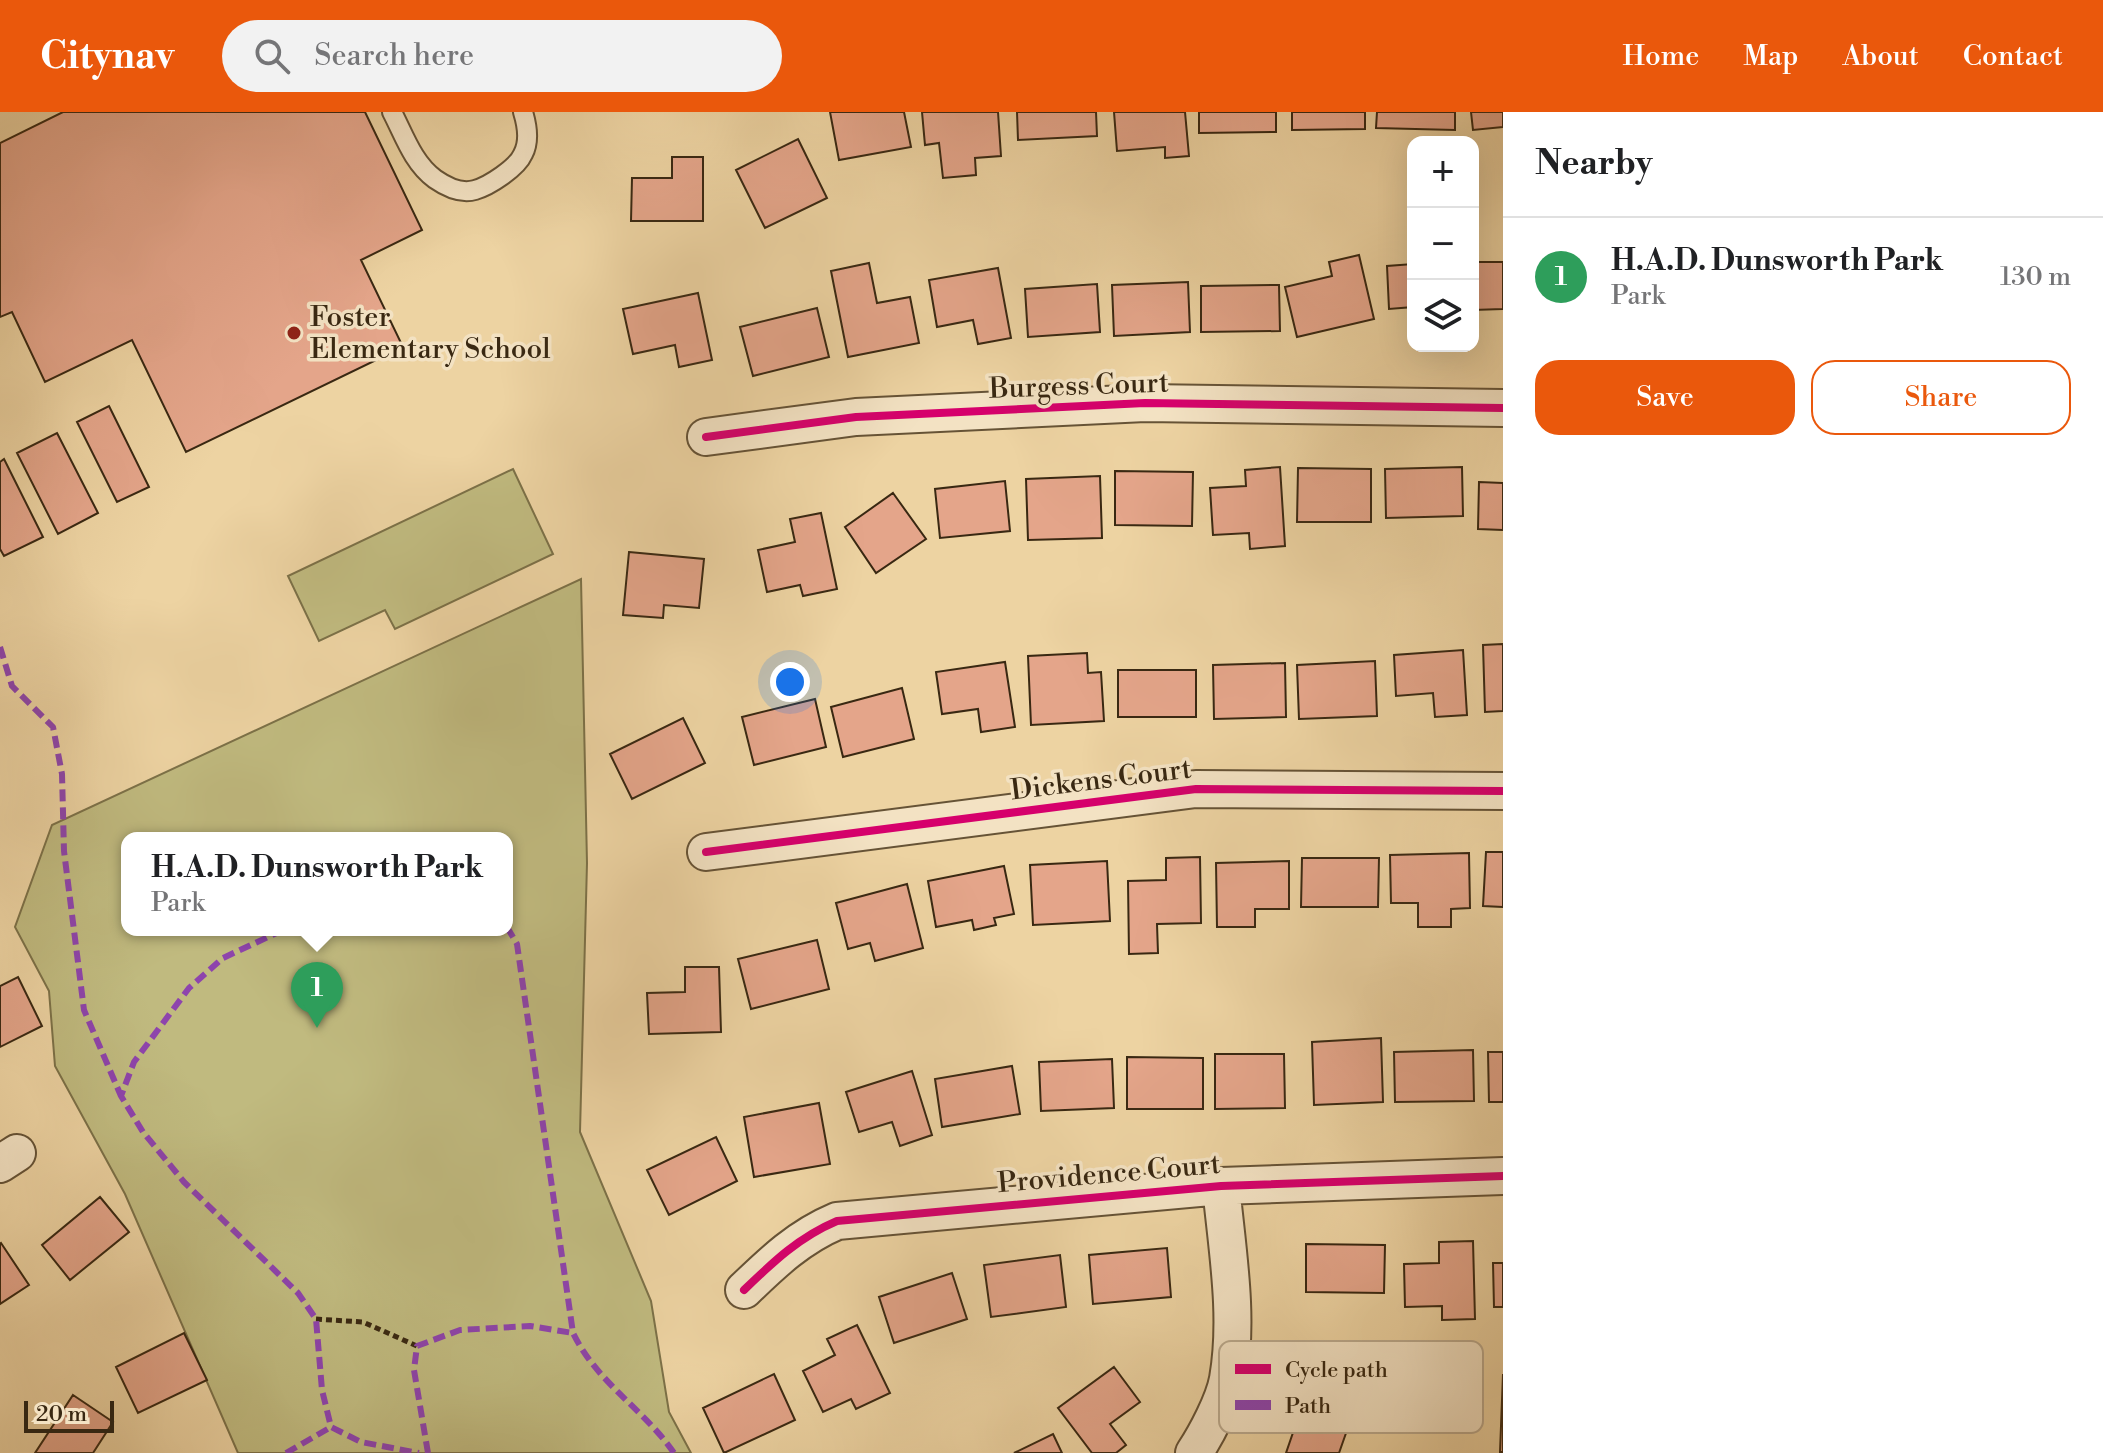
<!DOCTYPE html>
<meta charset="utf-8">
<style>
:root{--surface:#fff;--page:#f2f2f2;--text:#202124;--muted:#757577;--line:#e0e0e0;--accent:#ea580c}
body{margin:0;font-family:"Libre Bodoni",serif;background:var(--page);color:var(--text)}
.controls{position:absolute;right:24px;top:24px;display:grid;overflow:hidden;border-radius:16px;box-shadow:0 8px 32px #0002}
.controls button{width:72px;height:72px;display:grid;place-items:center;padding:0;border:0;border-bottom:2px solid var(--line);background:var(--surface);color:var(--text);font:40px sans-serif}
.scale{position:absolute;left:24px;bottom:20px;width:90px;box-sizing:border-box;padding-left:8px;border:4px solid #392812;border-top:0;font-size:22px;line-height:28px;white-space:nowrap;color:#392812;-webkit-text-stroke:6px #f3e2c3;paint-order:stroke}
.you{position:absolute;left:790px;top:570px;width:28px;height:28px;margin:-20px;border:6px solid #fff;border-radius:50%;background:#1a73e8;box-shadow:0 0 0 12px #1a73e833}
.badge{display:grid;place-items:center;width:52px;height:52px;border-radius:50%;background:var(--accent);color:#fff;font-size:26px;font-weight:700}
.pin{position:absolute;translate:-50% -66px;filter:drop-shadow(0 2px 4px #0008)}
.pin::after{content:'';position:absolute;top:42px;width:28px;height:24px;background:inherit;clip-path:polygon(0 0,100% 0,50% 100%)}
.popup{position:absolute;left:121px;top:720px;width:392px;height:104px;box-sizing:border-box;display:grid;place-content:center;border-radius:16px;background:var(--surface);filter:drop-shadow(0 2px 6px #0005);font-size:26px;white-space:nowrap;color:var(--muted)}
.popup b{font-size:30px;color:var(--text)}
.popup::after{content:'';position:absolute;left:50%;top:100%;margin-left:-16px;border:16px solid transparent;border-top-color:var(--surface)}
.list{margin:0;padding:0;list-style:none}
h2{display:flex;justify-content:space-between;align-items:center;height:104px;margin:0;padding:0 32px;font-size:34px}
h2 small{font-size:26px;font-weight:400;color:var(--muted)}
.list li{display:grid;grid-template-columns:52px 1fr auto;gap:24px;align-items:center;box-sizing:border-box;height:120px;padding:0 32px;border-top:2px solid var(--line)}
.list b{display:block;font-size:30px;white-space:nowrap}
.list p{margin:0;font-size:26px;white-space:nowrap;color:var(--muted)}
.list em{font-size:26px;font-style:normal;color:var(--muted)}
.actions{display:flex;gap:16px;padding:24px 32px}
.actions a{flex:1;padding:18px 0;border:2px solid var(--accent);border-radius:24px;text-align:center;font-size:28px;color:var(--accent)}
.actions .main{background:var(--accent);color:#fff}
.icon{flex:none;width:44px;height:44px;fill:none;stroke:currentColor;stroke-width:2;stroke-linecap:round;stroke-linejoin:round}
.map{position:relative;flex:none;width:1503px;height:1341px;overflow:hidden}
header{display:flex;align-items:center;gap:48px;box-sizing:border-box;height:112px;padding:0 40px;background:var(--accent);color:#fff}
header strong{font-size:38px}
nav{display:flex;gap:44px;margin-inline-start:auto;font-size:28px}
.search{width:560px;height:72px;background:var(--page);display:flex;align-items:center;gap:20px;box-sizing:border-box;padding:0 28px;border-radius:44px;color:var(--muted);font-size:30px}
main{display:flex}
aside{flex:1;background:var(--surface)}
.map>svg:first-child{display:block}
.green{fill:#c0ba7f;stroke:#7c7148;stroke-width:2;fill-rule:evenodd}
.building{fill:#e4a58a;stroke:#392812;stroke-width:2}
.lines{fill:none;stroke-linecap:round;stroke-linejoin:round}
.lane-casing{stroke:#665336;stroke-width:22}
.street-casing{stroke:#665336;stroke-width:40}
.path{stroke:#392812;stroke-width:5;stroke-dasharray:6 4;stroke-linecap:butt}
.lane{stroke:#f3e2c3;stroke-width:18}
.street{stroke:#f3e2c3;stroke-width:36}
.quiet{stroke:#8e44ad;stroke-width:6;stroke-dasharray:12 6;stroke-linecap:butt}
.cycleway-casing{stroke:#f3e2c3;stroke-width:13}
.cycleway{stroke:#d6006c;stroke-width:8}
.poi-dot{fill:#8f2418;stroke:#f3e2c3;stroke-width:3}
.labels{text-anchor:middle;dominant-baseline:central;stroke-width:7;stroke-linejoin:round;paint-order:stroke}
.poi-label{font-size:28px;fill:#392812;stroke:#f3e2c3;text-anchor:start}
.street-label{font-size:28px;fill:#392812;stroke:#f3e2c3}
.key{fill:#f3e2c3;stroke:#bbaa8e;stroke-width:2}
.key-label{font-size:22px;fill:#392812}
</style>
<header>
<strong>Citynav</strong>
<div class="search"><svg class="icon" aria-label="search" viewBox="0 0 24 24"><circle cx="10" cy="10" r="6"/><path d="M15 15l6 6"/></svg>Search here</div>
<nav><a>Home</a><a>Map</a><a>About</a><a>Contact</a></nav>
</header>
<main>
<div class="map">
<svg width="1503" height="1341" viewBox="0 0 1503 1341">
<rect width="100%" height="100%" fill="#edd3a2"/>
<filter id="stains"><feTurbulence type="fractalNoise" baseFrequency=".0025" numOctaves="4"/><feColorMatrix values="0 0 0 0 .2 0 0 0 0 .09 0 0 0 0 .02 0 0 0 .5 -.17"/></filter>
<radialGradient id="worn" r=".72"><stop offset=".6" stop-color="#630" stop-opacity="0"/><stop offset="1" stop-color="#630" stop-opacity=".3"/></radialGradient>
<path class="green" d="M513 357 553 442 395 517 385 498 319 529 288 464Z
M581 467 587 751 580 1020 651 1189 669 1300 691 1341H238L125 1082 55 954 49 879 15 815 52 713ZM127 726H507V818H127Z"/>
<path class="building" d="M63 0H365L422 118 361 148 403 235 186 340 132 228 45 270 12 200 0 205V31Z
M830 0H904L911 35 839 48Z
M922 0H998L1001 44 975 46 976 63 943 66 939 31 925 33Z
M1017 0H1096L1097 24 1018 28Z
M1114 0H1185L1189 44 1165 46V35L1117 39Z
M1199 0H1276V20L1199 21Z
M1292 0H1365V17L1292 18Z
M1377 0H1455V18L1376 16Z
M1471 0H1503V15L1473 18Z
M798 27 827 86 765 116 736 58Z
M672 45H703V109H631L632 66H672Z
M1359 143 1374 207 1297 225 1285 175 1332 164 1329 150Z
M1473 150H1503V197L1473 198Z
M869 151 877 191 910 185 919 231 848 245 831 159Z
M1413 152V195L1389 197 1387 154Z
M998 156 1011 226 978 232 973 208 937 215 929 168Z
M1188 170 1190 220 1114 224 1112 173Z
M1097 172 1100 220 1028 225 1025 177Z
M1279 173 1280 219 1201 220V174Z
M698 181 712 248 679 255 675 233 633 242 623 197Z
M817 196 829 245 753 264 740 215Z
M109 294 149 375 117 390 77 310Z
M57 321 98 401 58 422 17 341Z
M4 347 43 425 4 444 0 437V350Z
M1280 355 1285 434 1250 437 1249 421 1213 423 1210 376 1246 374 1245 358Z
M1462 355 1463 404 1386 406 1385 357Z
M1298 356 1371 357V410H1297Z
M1115 359 1193 360 1192 414 1115 413Z
M1100 364 1102 426 1028 428 1026 367Z
M1005 369 1010 419 940 426 935 377Z
M1479 370 1503 371V418L1478 417Z
M893 381 926 427 876 461 845 415Z
M821 401 837 477 803 484 800 473 767 480 758 438 795 430 790 407Z
M629 440 704 447 699 496 664 493 663 506 623 503Z
M1503 532V599L1485 600 1483 533Z
M1463 538 1467 603 1435 605 1433 581 1396 584 1394 543Z
M1087 541 1088 561 1101 560 1104 609 1031 613 1028 544Z
M1375 549 1377 604 1299 607 1297 553Z
M1005 550 1015 615 981 620 978 597 942 602 936 560Z
M1285 551 1286 605 1214 607 1213 553Z
M1118 558H1196V605H1118Z
M902 576 914 627 843 645 831 595Z
M815 587 826 635 754 653 742 605Z
M683 606 705 651 632 687 610 642Z
M1486 740H1503V795L1483 794Z
M1469 741 1470 796 1451 797V815H1418V791H1391L1390 743Z
M1200 745 1201 811 1157 812 1158 841 1129 842 1128 769 1166 768V746Z
M1302 746H1379L1378 795H1301Z
M1107 749 1110 809 1033 813 1030 753Z
M1289 749V797H1255V815H1217L1216 751Z
M1004 754 1014 802 994 806 996 813 974 818 972 808 936 815 928 769Z
M907 772 923 836 875 849 870 831 848 837 836 791Z
M817 828 829 877 751 897 738 847Z
M685 855H719L721 920 649 922 647 881 685 880Z
M18 865 42 914 0 935V874Z
M1381 926 1383 990 1314 993 1312 930Z
M1473 938 1474 989 1395 990 1394 940Z
M1488 940H1503V990H1489Z
M1215 942H1284L1285 996 1215 997Z
M1127 945 1203 946V997H1127Z
M1112 947 1114 996 1041 999 1039 950Z
M1012 954 1020 1002 942 1015 935 967Z
M912 959 932 1023 900 1034 892 1010 859 1020 846 980Z
M819 991 830 1052 754 1065 744 1005Z
M716 1025 737 1069 669 1103 647 1058Z
M100 1085 129 1120 70 1168 42 1133Z
M1473 1129 1475 1207 1442 1208V1194L1405 1195 1404 1152 1439 1151V1130Z
M1 1131 29 1173 0 1192V1132Z
M1306 1132 1385 1133 1384 1181 1306 1180Z
M1167 1136 1171 1185 1093 1192 1089 1143Z
M1060 1143 1066 1195 991 1205 984 1153Z
M1493 1151H1503V1195H1494Z
M952 1161 967 1207 894 1231 879 1185Z
M857 1213 890 1281 856 1297 851 1287 823 1300 803 1259 835 1243 827 1227Z
M184 1221 207 1268 138 1301 116 1255Z
M1114 1255 1140 1290 1110 1312 1126 1333 1116 1341H1092L1058 1296Z
M774 1262 795 1308 724 1341 703 1296Z
M1503 1262V1340H1500Z
M1310 1271 1358 1287 1339 1341H1286Z
M73 1283 113 1310 93 1341H35Z
M1053 1322 1062 1341H1014Z"/>
<g class="lines">
<defs>
<path id="lane" d="M392 0C404 23 413 51 435 67 445 74 461 82 475 78 489 74 517 56 523 42 530 29 527 13 523 0"/>
<path id="street" d="M706 325 856 305 1145 291 1503 296
M706 740 1196 677 1503 679
M0 1052 17 1041
M744 1178C773 1150 799 1125 837 1109L1221 1074 1503 1064
M1194 1341C1206 1323 1224 1289 1228 1267 1239 1204 1227 1137 1221 1074"/>
</defs>
<use href="#lane" class="lane-casing"/>
<use href="#street" class="street-casing"/>
<path class="path" d="M316 1207 363 1210 417 1234"/>
<use href="#lane" class="lane"/>
<use href="#street" class="street"/>
<path class="quiet" d="M0 535 12 574 53 615 62 662 64 739 84 898 121 984
M507 815 517 832 573 1221C598 1272 643 1296 674 1341
M283 818 223 846 189 876 134 950 121 984 143 1020 184 1070 298 1181 316 1207 322 1278 331 1315 361 1330 419 1341
M286 1341 331 1315
M428 1341 414 1258 417 1234 460 1218 530 1214 573 1221"/>
<defs>
<path id="cycleway" d="M706 325 856 305 1145 291 1503 296
M706 740 1196 677 1503 679
M744 1178C773 1150 799 1125 837 1109L1221 1074 1503 1064"/>
</defs>
<use href="#cycleway" class="cycleway-casing"/>
<use href="#cycleway" class="cycleway"/>
</g>
<circle class="poi-dot" cx="294" cy="221" r="8"/>
<g class="labels">
<g class="poi-label">
<text x="310" y="205">Foster<tspan x="310" dy="32">Elementary School</tspan></text>
</g>
<g class="street-label">
<text transform="translate(1079 274) rotate(-2)">Burgess Court</text>
<text transform="translate(1101 668) rotate(-7)">Dickens Court</text>
<text transform="translate(1109 1062) rotate(-5)">Providence Court</text>
</g>
</g>
<rect x="1219" y="1229" width="264" height="92" rx="12" class="key"/>
<rect x="1235" y="1252" width="36" height="10" fill="#d6006c"/>
<rect x="1235" y="1288" width="36" height="10" fill="#8e44ad"/>
<g class="key-label">
<text x="1285" y="1265">Cycle path</text>
<text x="1285" y="1301">Path</text>
</g>
<rect width="100%" height="100%" filter="url(#stains)"/>
<rect width="100%" height="100%" fill="url(#worn)"/>
</svg>
<div class="controls">
<button>+</button>
<button>−</button>
<button><svg class="icon" aria-label="layers" viewBox="0 0 24 24"><path d="M12 4l9 5-9 5-9-5zM3 14l9 5 9-5"/></svg></button>
</div>
<div class="scale">20 m</div>
<div class="you"></div>
<div class="pin badge" style="left:317px;top:916px;background:#2e9e5b">1</div>
<div class="popup"><b>H.A.D. Dunsworth Park</b>Park</div>
</div>
<aside>
<h2>Nearby<small></small></h2>
<ul class="list">
<li><span class="badge" style="background:#2e9e5b">1</span><div><b>H.A.D. Dunsworth Park</b><p>Park</p></div><em>130 m</em></li>
</ul>
<div class="actions"><a class="main">Save</a><a>Share</a></div>
</aside>
</main>
